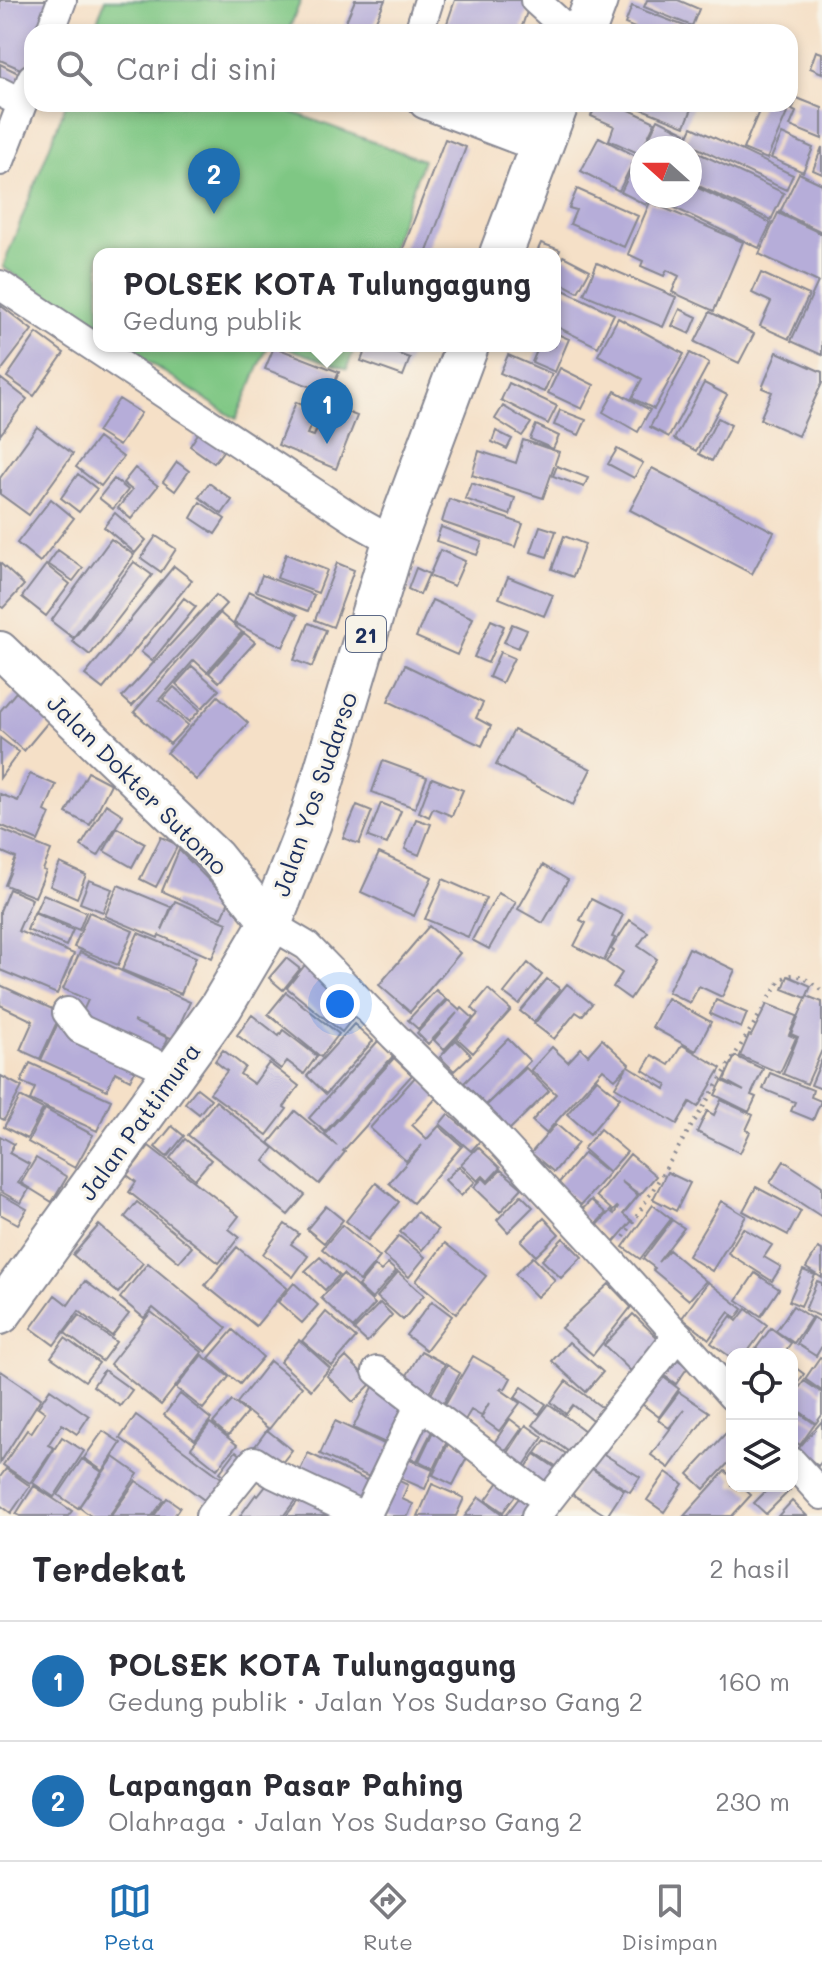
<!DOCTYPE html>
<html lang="id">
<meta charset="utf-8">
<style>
:root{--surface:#fff;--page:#f2f2f3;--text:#2b2b33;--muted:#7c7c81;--line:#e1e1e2;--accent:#1f6fb2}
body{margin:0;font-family:Mali,sans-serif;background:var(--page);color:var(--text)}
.controls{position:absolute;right:24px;bottom:24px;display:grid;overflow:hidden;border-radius:16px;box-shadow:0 4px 12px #0003}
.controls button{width:72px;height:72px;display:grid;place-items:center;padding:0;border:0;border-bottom:2px solid var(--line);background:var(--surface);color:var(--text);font:40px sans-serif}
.compass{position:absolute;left:630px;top:136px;width:72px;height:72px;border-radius:50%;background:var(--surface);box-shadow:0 4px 12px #0003;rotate:291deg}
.you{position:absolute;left:340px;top:1004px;width:28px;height:28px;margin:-20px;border:6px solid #fff;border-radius:50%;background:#1a73e8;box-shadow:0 0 0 12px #1a73e833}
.badge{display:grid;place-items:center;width:52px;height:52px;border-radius:50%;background:var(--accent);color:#fff;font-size:26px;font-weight:700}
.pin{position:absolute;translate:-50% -66px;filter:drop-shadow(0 2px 4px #0008)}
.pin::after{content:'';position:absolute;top:42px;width:28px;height:24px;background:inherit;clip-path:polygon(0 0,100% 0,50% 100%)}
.popup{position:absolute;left:93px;top:248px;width:468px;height:104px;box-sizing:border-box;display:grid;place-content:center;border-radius:16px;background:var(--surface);filter:drop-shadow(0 2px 6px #0005);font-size:26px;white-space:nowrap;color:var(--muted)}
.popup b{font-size:30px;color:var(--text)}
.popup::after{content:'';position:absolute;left:50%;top:100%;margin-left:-16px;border:16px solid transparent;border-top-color:var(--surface)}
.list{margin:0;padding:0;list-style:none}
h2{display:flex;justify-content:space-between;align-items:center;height:104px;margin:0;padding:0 32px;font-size:34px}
h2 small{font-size:26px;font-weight:400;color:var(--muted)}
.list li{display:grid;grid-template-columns:52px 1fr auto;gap:24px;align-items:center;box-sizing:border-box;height:120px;padding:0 32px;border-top:2px solid var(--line)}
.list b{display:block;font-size:30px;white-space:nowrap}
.list p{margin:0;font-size:26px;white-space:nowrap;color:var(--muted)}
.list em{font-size:26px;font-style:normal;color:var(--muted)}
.icon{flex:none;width:44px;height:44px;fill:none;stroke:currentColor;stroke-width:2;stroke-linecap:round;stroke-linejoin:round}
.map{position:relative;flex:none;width:822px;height:1516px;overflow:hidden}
.search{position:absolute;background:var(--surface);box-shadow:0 4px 12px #0003;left:24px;right:24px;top:24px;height:88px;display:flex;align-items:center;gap:20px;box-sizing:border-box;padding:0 28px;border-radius:24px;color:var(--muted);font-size:30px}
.sheet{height:344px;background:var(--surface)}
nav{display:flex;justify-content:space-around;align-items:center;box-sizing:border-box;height:112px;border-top:2px solid var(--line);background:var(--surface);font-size:22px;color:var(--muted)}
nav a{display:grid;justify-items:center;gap:4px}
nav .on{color:var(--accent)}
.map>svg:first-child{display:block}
.green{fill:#7fc784;stroke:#4d7b71;stroke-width:2}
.building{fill:#b6add9}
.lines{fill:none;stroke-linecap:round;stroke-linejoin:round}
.minor-casing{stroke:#888892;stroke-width:32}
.major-casing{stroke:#888892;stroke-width:40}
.highway-casing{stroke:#888892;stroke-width:46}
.path{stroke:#888892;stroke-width:4;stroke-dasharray:2 6;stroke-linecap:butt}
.minor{stroke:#fff;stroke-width:28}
.major{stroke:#fff;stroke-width:36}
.highway{stroke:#fff;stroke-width:42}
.labels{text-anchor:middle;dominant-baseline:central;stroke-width:6;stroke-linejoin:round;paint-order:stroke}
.shield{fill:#f7f3e8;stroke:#5d6a87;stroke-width:2}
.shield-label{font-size:22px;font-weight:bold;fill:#1b2f5e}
.street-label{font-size:24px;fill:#1b2f5e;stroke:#f7f3e8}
</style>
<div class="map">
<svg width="822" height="1516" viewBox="0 0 822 1516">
<rect width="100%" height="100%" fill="#f7f3e8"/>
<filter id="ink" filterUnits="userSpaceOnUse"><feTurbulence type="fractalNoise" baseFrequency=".0125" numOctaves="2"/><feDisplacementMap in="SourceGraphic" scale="16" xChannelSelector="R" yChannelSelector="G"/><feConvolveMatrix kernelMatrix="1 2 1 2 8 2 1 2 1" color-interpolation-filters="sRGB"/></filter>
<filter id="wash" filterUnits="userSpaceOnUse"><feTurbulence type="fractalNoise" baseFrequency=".006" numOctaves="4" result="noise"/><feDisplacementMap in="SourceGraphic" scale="32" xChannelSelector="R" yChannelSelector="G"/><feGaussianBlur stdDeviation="1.8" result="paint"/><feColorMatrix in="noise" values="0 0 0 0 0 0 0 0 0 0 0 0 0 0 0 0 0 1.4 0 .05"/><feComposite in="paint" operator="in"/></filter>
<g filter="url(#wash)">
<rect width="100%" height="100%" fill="#f5e0c7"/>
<path class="green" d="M105 0H301L288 32H93Z
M66 104H270L423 160 389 254H99V330L3 267Z
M124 346H268L236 419Z
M282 346H355L347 369Z"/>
<g id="blocks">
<path class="building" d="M0 0H57L42 32H32V55L25 71 0 60Z
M355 0H385L371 32H359L344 26Z
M455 0H531L520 32H444Z
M647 0H678L699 9 692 26 644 7Z
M632 6 700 32H634L635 28 625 24Z
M816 51 822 53V73L810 68Z
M0 64 26 77 16 97 0 89Z
M797 98 822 108V139L790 126 796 112 792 110Z
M597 104H617L655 122 640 154 609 140 614 126 591 116Z
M629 104H694L685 126Z
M762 104H791L767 159 743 149Z
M658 119 686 133 679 148H644Z
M692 127 793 175 786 190 685 142Z
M782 134 813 148 803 172 771 158Z
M599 137 636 156 619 191 581 171Z
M445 139 466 147 426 254H401Z
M822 147V174L813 170Z
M690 149 784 193 771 220 690 182Z
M638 156 642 158V196H651L646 205 621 192Z
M799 173 822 184V232L780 212Z
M690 184 771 223 759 248 658 200 660 196H690Z
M577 189 638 216 624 247 570 224 576 210 569 208Z
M650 202 743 242 714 311 672 292 679 276 667 270 664 276 641 266 643 261 628 254Z
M778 213 822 234V355L791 341 818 282 759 254Z
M541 243 560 250 555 262V254H536Z
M563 256 590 270 578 292 555 280V272Z
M597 263 676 297 663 327 584 294Z
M761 273 809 295 789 339 760 326 771 302 752 293Z
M555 286 614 314 598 347 555 326Z
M0 305 32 330 0 372Z
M680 309 697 317 690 334 672 326Z
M710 312 754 334 739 363 695 342Z
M618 318 684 354 654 409 632 398 642 379 598 355Z
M37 333 64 353 34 396 7 377Z
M555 333 569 339 555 372 532 362 539 346H555Z
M367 346H391L390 351 410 358 403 376 361 361Z
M274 347 339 372 330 394 265 369Z
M777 352 822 372V383L798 436 760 419 772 392 762 388Z
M690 353 709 363 669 437 650 427Z
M508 355 552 374 544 392 500 373Z
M560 368 594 385 582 409 548 393Z
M0 378 27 399 0 435Z
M509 383 557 406 548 424 501 400Z
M704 383 727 395 696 451 674 439Z
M615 391 650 410 638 432 603 412Z
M119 399 141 413 119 446 97 432Z
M296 402 317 411 307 434 314 436 327 404 357 416 336 469 278 445Z
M503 406 531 423 522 436 495 419Z
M560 410 586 420 579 435 554 425Z
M718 418 731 425 712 461 699 454Z
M536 425 559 436 553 449 530 439Z
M37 427 73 454 29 515 0 494V478Z
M201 429 226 447 214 463 190 446Z
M496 431 512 439 507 449 492 442Z
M98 438 123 457 101 486 76 467Z
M523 440 559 452 543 498 472 475 479 451 516 463Z
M617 449 643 463 634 478 608 464Z
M177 462 189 471 175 491 163 482Z
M557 466 588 478 584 487 553 476Z
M135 468 158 486 131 519 118 508 132 490 123 483Z
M652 468 774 532 752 574 630 510Z
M78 474 97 489 79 512 61 498Z
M114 479 128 490 113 509 99 498Z
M209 483 232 500 222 514 199 497Z
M471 483 515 498 510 515 465 499Z
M51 499 74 518 40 562 17 543Z
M449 499 523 524 515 547 442 522Z
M200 502 225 519 215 534 191 518Z
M115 513 146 540 135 553 104 527Z
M540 526 556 531 547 557 531 552Z
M441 527 482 542 477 555 436 541Z
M156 536 176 549 161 572 141 558Z
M564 536 585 544 573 577 552 569Z
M111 539 134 555 73 638 51 621Z
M58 550 83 568 73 581 48 564Z
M440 550 465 561 454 586 429 576Z
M286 554 327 570 318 593 277 578Z
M134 562 152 575 90 655 72 641Z
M0 563 24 585 3 608 0 606Z
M337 563 354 570 333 627 315 620Z
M46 565 70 584 46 616 22 597Z
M174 566 192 580 103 689 85 675Z
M416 568 429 574 420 595 408 589Z
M262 575 314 595 308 611 256 591Z
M508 577 553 595 544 616 499 598Z
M249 591 298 615 283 647 234 623Z
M216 595 226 604 132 706 122 697Z
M184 598 196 607 152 661 141 652Z
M432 600 473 618 457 655 416 637Z
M220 613 242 632 207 672 194 660 159 700 188 725 170 744 134 712Z
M491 620 504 626 488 663 474 657Z
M309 623 326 630 312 667 294 660Z
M512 624 527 630 518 648 504 642Z
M244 633 255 642 219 682 209 673Z
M500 652 514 658 502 683 489 677Z
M405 665 483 703 476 718 491 726 482 746 388 701Z
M192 666 219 690 202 708 176 684Z
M174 687 200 710 189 722 163 699Z
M16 692 49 721 24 751 0 730V711Z
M218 696 248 723 196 780 167 753Z
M514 730 591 769 573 805 496 765Z
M0 738 19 752 0 778Z
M383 761 427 777 415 808 372 792Z
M88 772 111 784 90 825 66 813Z
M30 774 56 785 45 811 50 814 38 841 0 825V794L18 801Z
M432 778 463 790 452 816 433 808 429 817 419 812Z
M381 803 401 811 387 844 368 837Z
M106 804 123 815 98 856 81 846Z
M357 805 372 811 359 844 343 838Z
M416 819 431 824 419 855 405 849Z
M117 828 145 843 132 867 104 851Z
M0 829 51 850 43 870 46 871 35 897 5 885 16 858 0 851Z
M161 837 178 845 156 887 140 879Z
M179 850 229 901 222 918 162 891Z
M379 853 432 877 414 916 361 892Z
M60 863 86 875 77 898 50 886Z
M543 865 568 880 543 923 518 909Z
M443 879 486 898 468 937 425 919Z
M89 880 112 889 103 912 80 903Z
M118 885 171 907 162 930 175 901 227 923 212 958 159 935 158 938 105 916Z
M9 889 32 899 18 931 74 954 57 994 0 970V911Z
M498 893 516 902 489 949 472 940Z
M43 894 86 912 79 930 35 912Z
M591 899 623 915 612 937 615 938 604 961 574 946 586 923 580 920Z
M89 912 133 931 118 965 74 947Z
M34 913 73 930 66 946 27 930Z
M630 920 648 932 638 946 657 959 630 999 613 987 622 973 606 962 614 951 611 949Z
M429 926 460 953 410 1012 379 985Z
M138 933 196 957 181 994 122 970Z
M689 948 735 970 722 997 699 986 690 1003 668 992Z
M80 952 190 1002 173 1039 133 1021 168 1038 160 1057 79 1020 88 1000 63 989Z
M286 958 300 969 283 990 269 978Z
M528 963 542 975 519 1004 504 993Z
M305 965 360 1009 342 1032 287 988Z
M788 976 811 986 806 998 783 989Z
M547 979 560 989 534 1022 520 1011Z
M567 984 592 1004 582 1016 576 1012 554 1039 534 1024Z
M0 985 61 1013 40 1059 20 1050 33 1021 0 1005Z
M488 989 511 1010 473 1053 457 1038 478 1014 472 1008Z
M436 990 446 999 418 1029 408 1020Z
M286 992 339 1034 321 1057 268 1014Z
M807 996 822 1002V1050L807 1084 783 1074 798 1037 791 1034Z
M667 998 711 1022 696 1051 652 1027Z
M448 1000 460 1011 462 1008 473 1018 444 1050 434 1040 457 1013 428 1044 417 1033Z
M716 1000 747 1013 741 1028 710 1014Z
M767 1004 797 1016 789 1035 796 1038 780 1073 740 1056 749 1035 751 1036Z
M252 1015 279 1036 283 1030 317 1056 304 1074 287 1061 281 1069 237 1035Z
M58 1023 140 1060 130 1080 115 1072 107 1090 41 1060Z
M354 1024 373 1041 326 1094 307 1076Z
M508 1039 530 1061 486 1105 464 1083Z
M602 1039 629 1064 628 1066 665 1089 667 1085 643 1070 652 1055 669 1065 682 1045 721 1068 698 1107 690 1102 677 1124 615 1087 627 1067 615 1079 603 1069 546 1133 532 1121 556 1094 531 1070 552 1047 568 1062 581 1048 588 1055Z
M456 1040 471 1055 454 1071 440 1057Z
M378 1041 394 1055 325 1132 309 1118Z
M223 1050 245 1067 240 1074 254 1084 269 1063 299 1086 284 1107 287 1109 267 1135 210 1093 227 1071 215 1061Z
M735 1056 763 1069 751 1095 756 1097 749 1112 715 1095 722 1081 744 1091 724 1080Z
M394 1058 412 1075 343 1151 345 1152 319 1184 269 1143 295 1111 337 1146 325 1134Z
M822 1059V1089L811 1085Z
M30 1063 111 1100 97 1131 30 1100 35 1088 21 1082Z
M526 1068 549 1091 509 1130 486 1106Z
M770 1073 813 1090 811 1097 821 1101 813 1120 791 1111 795 1102 763 1089Z
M1 1076 22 1087 4 1120 0 1118Z
M416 1076 438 1096 412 1125 427 1139 439 1126 462 1146 413 1203 389 1183 422 1145 406 1161 370 1128Z
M597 1079 620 1098 590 1134 567 1114Z
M197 1088 211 1099 199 1114 185 1103Z
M20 1097 43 1109 27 1139 4 1127Z
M721 1100 753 1115 746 1130 750 1132 740 1153 697 1132 707 1111 714 1115Z
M216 1101 274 1148 264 1161 305 1195 288 1215 188 1135Z
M45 1109 93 1135 75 1168 28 1142Z
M448 1114 480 1141 471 1151 440 1124Z
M556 1124 578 1143 554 1172 531 1153Z
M172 1126 184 1136 167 1157 155 1147Z
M600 1129 627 1152 609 1172 583 1149Z
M0 1136 14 1144 9 1153 29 1164 18 1183 29 1189 21 1203 0 1191Z
M185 1139 211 1160 195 1179 170 1158Z
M149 1146 239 1216 229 1229 239 1237 219 1263 129 1192 136 1182 127 1175Z
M478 1147 500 1168 488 1181 483 1176 478 1181 461 1164Z
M584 1153 609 1173 581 1205 557 1185Z
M630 1154 656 1176 640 1195 621 1181 638 1196 623 1214 632 1221 613 1243 596 1227 610 1211 614 1214 618 1208 617 1207 613 1211 596 1196Z
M36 1158 67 1177 52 1202 21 1183Z
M784 1161 822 1186V1217L770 1183Z
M459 1166 475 1182 461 1196 445 1180Z
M501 1170 522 1188 500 1212 474 1187 483 1178 488 1183Z
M667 1172 690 1183 676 1211 653 1199Z
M376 1183 399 1202 368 1240 346 1221Z
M756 1187 801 1211 788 1235 743 1211Z
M0 1194 27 1209 18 1224 0 1214Z
M521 1195 533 1207 508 1232 497 1220Z
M591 1200 606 1213 594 1226 579 1213Z
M721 1201 746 1216 712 1271 688 1256Z
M137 1202 192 1247 179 1262 125 1217Z
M653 1205 671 1219 640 1259 623 1247Z
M326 1206 343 1220 324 1243 307 1229Z
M417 1212 438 1230 422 1250 400 1232Z
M544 1218 559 1234 536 1256 521 1241Z
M672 1220 684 1228 658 1262 669 1250 706 1281 689 1300 653 1270 655 1268 643 1259Z
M285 1224 299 1234 291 1244 308 1256 293 1277 263 1254Z
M99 1225 143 1263 118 1293 73 1255Z
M342 1225 380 1257 360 1281 322 1249Z
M743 1228 772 1245 764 1257 781 1267 772 1281 728 1253Z
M399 1236 425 1257 409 1277 383 1255Z
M563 1238 582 1257 561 1278 542 1260Z
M445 1243 486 1276 456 1314 416 1281Z
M237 1247 287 1288 256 1326 205 1285Z
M818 1248 822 1250V1278L806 1268Z
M320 1257 339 1275 325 1290 305 1271Z
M533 1257 555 1280 537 1297 515 1274Z
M148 1263 227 1328 206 1352 153 1308 144 1318 120 1298Z
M388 1264 396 1271 372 1299 358 1286 375 1266 381 1271Z
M803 1270 815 1275 801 1306 789 1301Z
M398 1272 424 1295 403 1320 377 1297Z
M755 1273 779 1289 761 1316 737 1300Z
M343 1274 375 1304 353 1328 321 1298Z
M85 1281 129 1314 112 1336 79 1311 54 1345 31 1328 55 1295 68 1305Z
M817 1281 822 1283V1317L805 1310Z
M708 1282 743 1309 736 1318 729 1312 709 1339 682 1318Z
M294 1283 318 1305 302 1323 278 1302Z
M609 1284 631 1307 593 1355 561 1328Z
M432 1301 452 1316 426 1350 406 1335Z
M380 1303 392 1315 367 1342 354 1330Z
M793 1306 811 1318 794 1343 776 1331Z
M746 1309 767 1325 746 1354H732V1358L711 1343 731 1316 737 1321Z
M151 1312 202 1352 161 1405 110 1364Z
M326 1312 356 1338 332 1366 302 1341Z
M633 1314 663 1343 634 1374 604 1345Z
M79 1315 116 1342 102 1361 65 1333Z
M813 1317 822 1323V1346L816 1356 797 1344Z
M771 1328 791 1343 783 1354H752Z
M233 1330 263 1357 240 1384 209 1358Z
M65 1338 99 1363 85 1381 51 1357Z
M299 1340 330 1368 311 1390 280 1362Z
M569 1342 603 1372 586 1392 552 1361Z
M421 1351 445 1364 428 1395 403 1382Z
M668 1353 688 1367 676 1384 656 1370Z
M202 1355 229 1377 203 1409 176 1388Z
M473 1356 511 1378 505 1389 502 1387 500 1389 520 1403 499 1431 481 1418 489 1403 481 1416 471 1410 462 1425 440 1413Z
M346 1357 372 1383 353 1402 327 1376Z
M820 1357 822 1358V1391L805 1379Z
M270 1361 302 1387 269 1429 237 1403Z
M447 1365 460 1373 442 1406 429 1398Z
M792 1365 804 1374 792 1391Z
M104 1370 132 1390 120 1406 93 1386Z
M654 1370 679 1389 659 1417 634 1398Z
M1 1371 41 1398 0 1463V1373Z
M566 1381 604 1409 595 1422 573 1405 566 1414 551 1402Z
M804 1381 822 1393V1415L816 1423 792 1406V1398Z
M374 1385 417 1405 396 1448 353 1428Z
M522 1387 546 1404 539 1414 515 1397Z
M50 1389 89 1416 77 1434 62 1424 48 1445 54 1448 30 1483 3 1465 27 1430 31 1433 45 1412 38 1407Z
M679 1392 709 1412 669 1468 651 1455 684 1410 669 1428 658 1420Z
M180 1394 211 1419 195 1440 164 1415Z
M232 1401 247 1413 228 1436 213 1423Z
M549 1404 589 1434 573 1455 533 1425Z
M792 1408 815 1424 800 1445 792 1439Z
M419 1412 437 1421 417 1461 399 1452Z
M136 1415 227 1482 211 1505 120 1438Z
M510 1419 522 1428 506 1451 494 1443Z
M335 1421 395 1449 380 1482 320 1454Z
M822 1421V1461L818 1466 798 1449Z
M210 1423 237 1445 217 1469 191 1448Z
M436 1425 451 1433 434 1469 419 1461Z
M526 1425 543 1437 523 1467 506 1456Z
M267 1430 292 1450 274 1473 250 1453Z
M103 1431 121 1443 103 1471 84 1458Z
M726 1433 732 1439V1459L704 1489 688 1474Z
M62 1437 84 1451 54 1497 33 1483Z
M450 1440 471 1450 453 1485 433 1475Z
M545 1440 571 1457 562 1470 536 1453Z
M236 1451 250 1463 234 1483 220 1472Z
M599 1451 640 1477 630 1492 589 1466Z
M308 1453 377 1485 365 1510 296 1479Z
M535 1454 563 1473 549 1494 521 1475Z
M114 1457 138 1474 109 1516H91L79 1507Z
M82 1459 102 1472 78 1508 58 1495Z
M408 1459 433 1470 425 1489 400 1478Z
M589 1467 624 1490 607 1516 572 1494Z
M6 1469 30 1486 11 1513 0 1505V1477Z
M725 1471 732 1477V1486H741L751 1495 732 1516H684Z
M666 1472 683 1484 664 1512 647 1500Z
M504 1475 521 1488 503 1512 486 1500Z
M274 1476 299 1495 284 1515 240 1516 256 1494 258 1496Z
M395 1479 408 1485 402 1499 413 1504 408 1516H384L371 1510Z
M136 1481 164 1500 152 1516H111Z
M432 1484 464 1498 456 1516H418Z
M34 1486 72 1511 68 1516H20L16 1514Z
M771 1486H786L790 1490 766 1514 754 1503Z
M523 1493 533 1516H465L479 1497 505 1516Z
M302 1496 337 1516H286Z
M167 1498 180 1507 174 1516H154Z
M792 1501 807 1516H778Z"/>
</g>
</g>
<g filter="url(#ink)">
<use href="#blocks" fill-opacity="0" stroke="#888892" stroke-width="2"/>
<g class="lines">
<defs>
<path id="minor" d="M535 0 570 32
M50 32 62 0
M419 32 429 0
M0 92 22 103
M424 104 540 148
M480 104 547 129
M0 161 32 78
M0 285 360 523 394 542
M270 924 307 946 394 1036 489 1129 610 1260 732 1396
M67 1012 80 1029 174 1072
M377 1371 547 1501
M792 1462 822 1495
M210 1516 254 1461 274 1474 363 1516
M366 1516 420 1404
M536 1516 678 1335"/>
<path id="major" d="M0 650 216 857 270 924"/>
<path id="highway" d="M584 32 596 0
M501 254 557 104
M0 1313 221 1007 270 924 310 822 394 542 467 346"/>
</defs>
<use href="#minor" class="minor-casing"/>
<use href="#major" class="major-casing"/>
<use href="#highway" class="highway-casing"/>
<path class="path" d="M624 1237 780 981C795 967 808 981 822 991"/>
<use href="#minor" class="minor"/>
<use href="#major" class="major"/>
<use href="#highway" class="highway"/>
</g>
</g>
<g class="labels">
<rect class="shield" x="346" y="616" width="40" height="36" rx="6"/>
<g class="shield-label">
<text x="366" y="634">21</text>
</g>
<g class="street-label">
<text transform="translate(138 784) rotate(45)">Jalan Dokter Sutomo</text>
<text transform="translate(314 794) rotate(-71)">Jalan Yos Sudarso</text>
<text transform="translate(139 1121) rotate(-54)">Jalan Pattimura</text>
</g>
</g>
</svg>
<div class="controls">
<button><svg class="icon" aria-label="locate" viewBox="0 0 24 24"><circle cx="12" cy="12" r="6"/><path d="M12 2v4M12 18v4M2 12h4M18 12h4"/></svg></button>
<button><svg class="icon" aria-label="layers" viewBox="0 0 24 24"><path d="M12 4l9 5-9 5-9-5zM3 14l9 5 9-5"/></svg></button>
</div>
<svg class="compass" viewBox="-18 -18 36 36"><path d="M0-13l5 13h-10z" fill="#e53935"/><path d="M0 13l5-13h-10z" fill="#7c7c81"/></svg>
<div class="you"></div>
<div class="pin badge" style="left:327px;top:444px">1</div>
<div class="popup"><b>POLSEK KOTA Tulungagung</b>Gedung publik</div>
<div class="pin badge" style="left:214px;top:214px">2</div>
<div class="search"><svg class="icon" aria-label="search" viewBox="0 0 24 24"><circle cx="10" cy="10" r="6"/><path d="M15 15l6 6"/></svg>Cari di sini</div>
</div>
<section class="sheet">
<h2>Terdekat<small>2 hasil</small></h2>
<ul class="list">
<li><span class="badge">1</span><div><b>POLSEK KOTA Tulungagung</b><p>Gedung publik · Jalan Yos Sudarso Gang 2</p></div><em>160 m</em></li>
<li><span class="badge">2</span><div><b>Lapangan Pasar Pahing</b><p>Olahraga · Jalan Yos Sudarso Gang 2</p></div><em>230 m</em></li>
</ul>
</section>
<nav>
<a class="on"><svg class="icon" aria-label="map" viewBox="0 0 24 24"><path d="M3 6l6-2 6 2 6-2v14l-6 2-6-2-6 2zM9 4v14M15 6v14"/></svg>Peta</a>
<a><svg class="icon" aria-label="directions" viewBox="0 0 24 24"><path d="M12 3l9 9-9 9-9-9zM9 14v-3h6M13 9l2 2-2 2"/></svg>Rute</a>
<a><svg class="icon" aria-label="saved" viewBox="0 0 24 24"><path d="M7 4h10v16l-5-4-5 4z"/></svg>Disimpan</a>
</nav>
